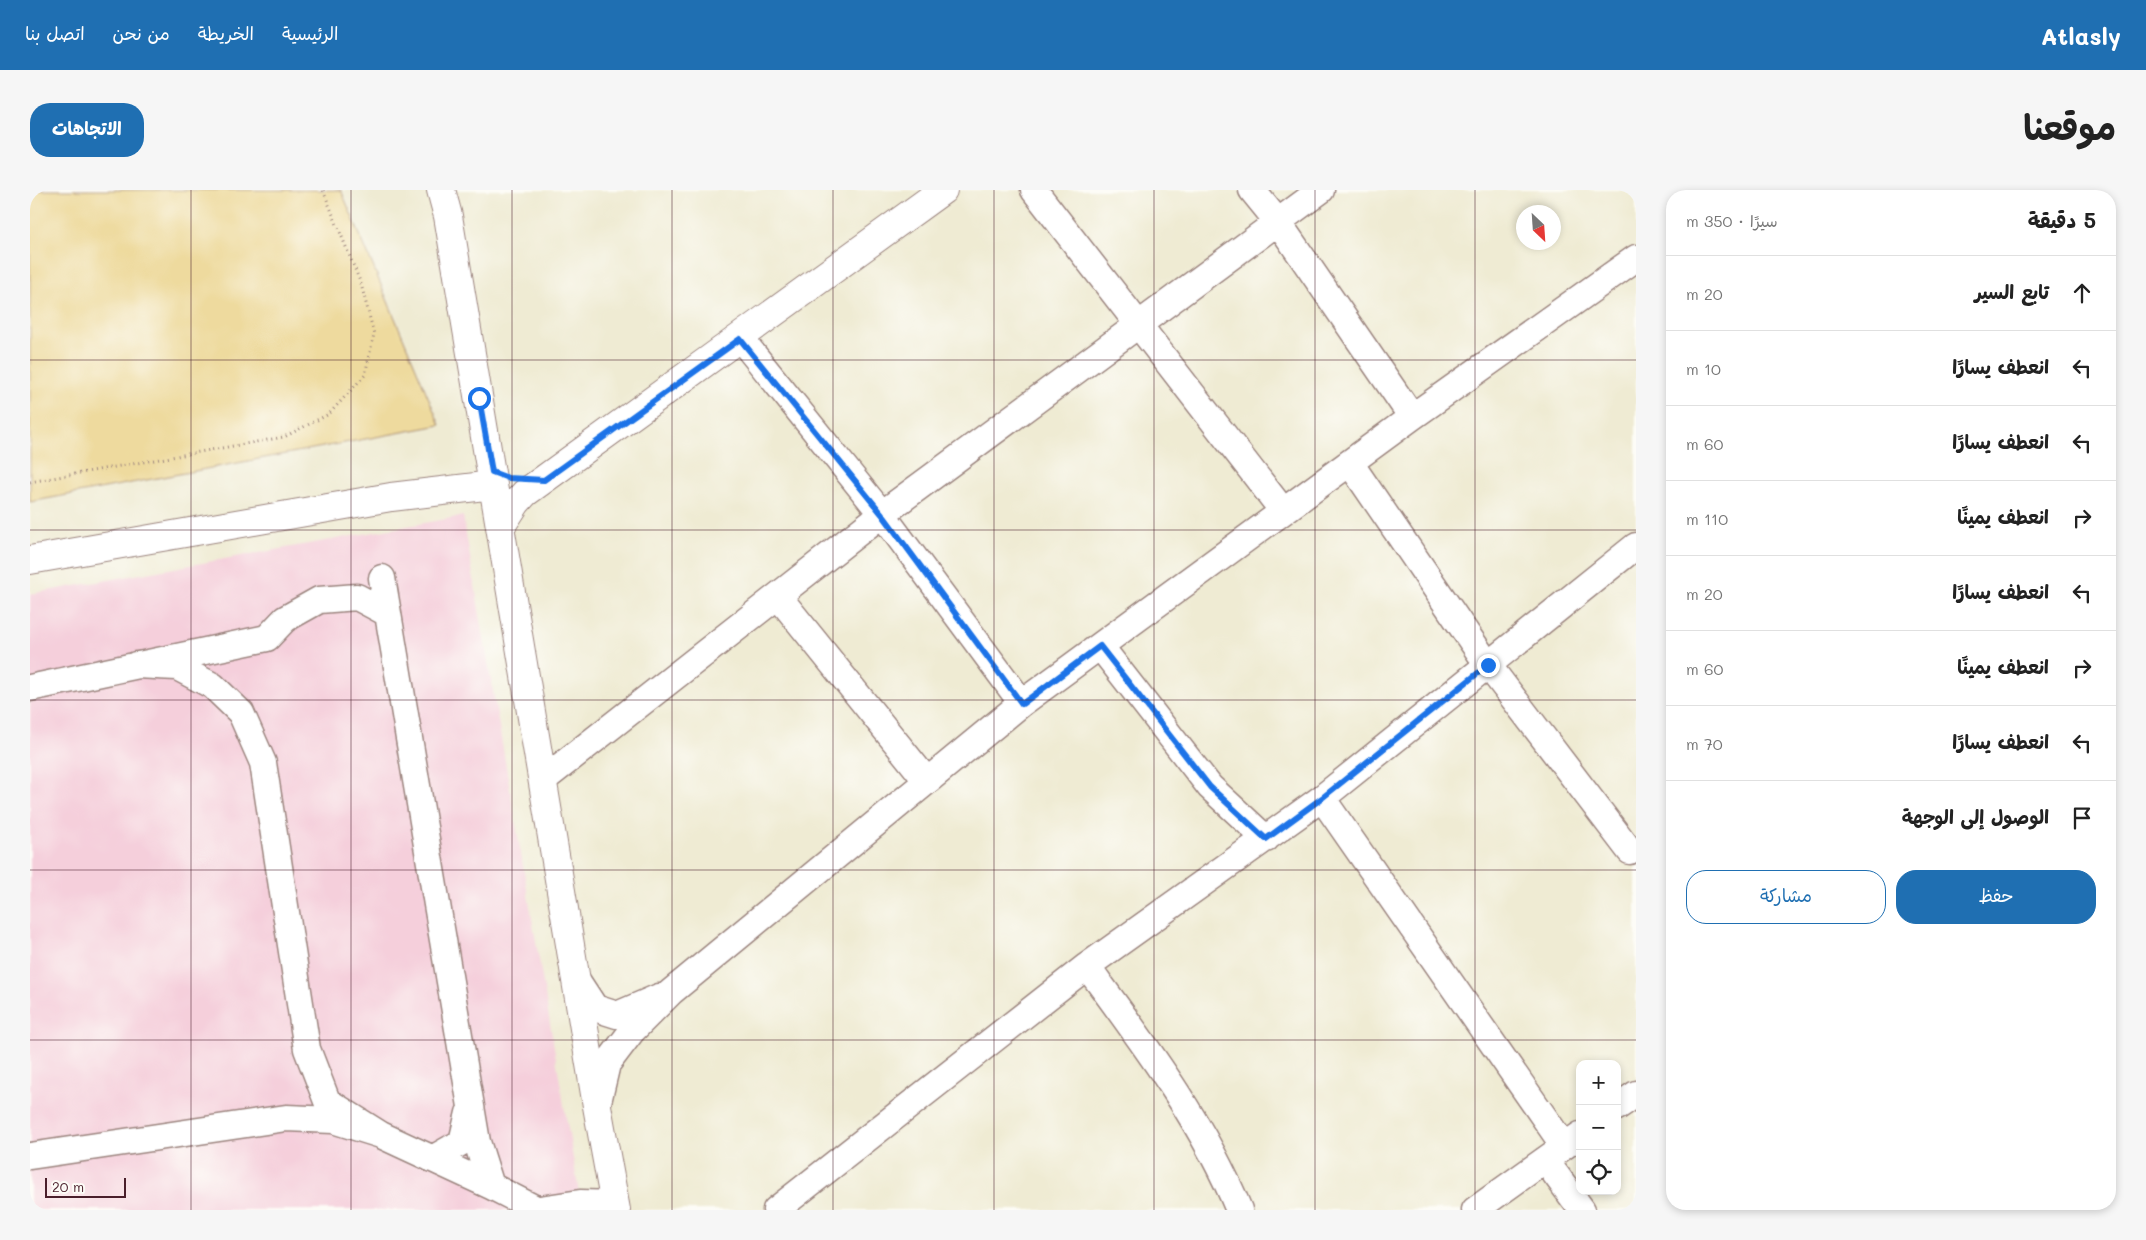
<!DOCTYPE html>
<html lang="ar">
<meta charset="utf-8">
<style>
:root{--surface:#fff;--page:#f6f6f6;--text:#222;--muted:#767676;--line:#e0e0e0;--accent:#1f6fb2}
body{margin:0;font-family:Mali,"Playpen Sans Arabic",sans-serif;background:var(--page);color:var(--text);direction:rtl}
.controls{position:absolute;right:15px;bottom:15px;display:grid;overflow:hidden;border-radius:10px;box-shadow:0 2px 8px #0003}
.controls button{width:45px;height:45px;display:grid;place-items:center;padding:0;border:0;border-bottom:1px solid var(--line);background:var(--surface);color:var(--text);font:25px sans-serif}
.compass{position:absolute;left:1486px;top:15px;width:45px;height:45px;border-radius:50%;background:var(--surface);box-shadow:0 2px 8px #0003;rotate:155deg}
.scale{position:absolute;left:15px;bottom:12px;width:81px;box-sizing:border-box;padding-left:5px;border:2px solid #4a1f2b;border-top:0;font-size:14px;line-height:18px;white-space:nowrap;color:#4a1f2b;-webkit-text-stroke:4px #fdfcf7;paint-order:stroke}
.stop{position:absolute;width:15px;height:15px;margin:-11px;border:4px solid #1a73e8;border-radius:50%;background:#fff}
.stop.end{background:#1a73e8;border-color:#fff;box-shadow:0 1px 5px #0008}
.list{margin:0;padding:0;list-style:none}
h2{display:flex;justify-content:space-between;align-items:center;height:65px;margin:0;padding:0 20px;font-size:21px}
h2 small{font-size:16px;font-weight:400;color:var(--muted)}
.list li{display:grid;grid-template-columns:32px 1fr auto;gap:15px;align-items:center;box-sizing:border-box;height:75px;padding:0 20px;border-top:1px solid var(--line)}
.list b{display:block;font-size:19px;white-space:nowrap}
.list em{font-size:16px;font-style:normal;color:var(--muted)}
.actions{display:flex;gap:10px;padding:15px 20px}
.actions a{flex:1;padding:11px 0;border:1px solid var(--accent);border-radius:20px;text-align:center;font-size:18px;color:var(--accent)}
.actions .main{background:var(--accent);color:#fff}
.icon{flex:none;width:28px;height:28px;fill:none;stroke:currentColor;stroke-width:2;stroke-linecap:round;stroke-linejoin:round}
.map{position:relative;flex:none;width:1606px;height:1020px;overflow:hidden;direction:ltr;border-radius:20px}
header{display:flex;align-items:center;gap:30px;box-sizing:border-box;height:70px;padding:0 25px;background:var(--accent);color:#fff}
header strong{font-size:24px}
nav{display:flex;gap:28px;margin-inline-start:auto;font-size:18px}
.intro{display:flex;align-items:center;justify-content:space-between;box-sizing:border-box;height:120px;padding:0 30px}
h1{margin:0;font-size:35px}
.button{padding:12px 22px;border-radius:20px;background:var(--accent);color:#fff;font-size:18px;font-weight:700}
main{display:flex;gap:30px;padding:0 30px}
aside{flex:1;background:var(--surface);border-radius:20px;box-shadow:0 2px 8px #0003}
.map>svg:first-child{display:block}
.built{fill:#f5cfdb}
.sand{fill:#eeda9e;stroke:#9c7c64}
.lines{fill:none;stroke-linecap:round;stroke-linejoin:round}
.street-casing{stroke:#9c857f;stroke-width:29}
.secondary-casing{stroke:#9c857f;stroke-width:30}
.path{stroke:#9c857f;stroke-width:3;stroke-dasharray:1 4;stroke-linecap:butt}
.street{stroke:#fff;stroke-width:26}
.secondary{stroke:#fff;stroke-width:28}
.route{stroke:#1a73e8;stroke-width:6}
.grid{fill:none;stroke:#4a1f2b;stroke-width:1;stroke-opacity:0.55}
</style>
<header>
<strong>Atlasly</strong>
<nav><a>الرئيسية</a><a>الخريطة</a><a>من نحن</a><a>اتصل بنا</a></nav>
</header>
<div class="intro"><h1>موقعنا</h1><a class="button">الاتجاهات</a></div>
<main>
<aside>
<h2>5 دقيقة<small>سيرًا · 350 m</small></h2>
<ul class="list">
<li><svg class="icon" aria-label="ahead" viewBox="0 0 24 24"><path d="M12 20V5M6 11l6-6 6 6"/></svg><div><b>تابع السير</b></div><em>20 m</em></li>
<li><svg class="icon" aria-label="left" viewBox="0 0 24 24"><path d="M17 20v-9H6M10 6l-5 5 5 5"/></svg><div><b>انعطف يسارًا</b></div><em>10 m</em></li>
<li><svg class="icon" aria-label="left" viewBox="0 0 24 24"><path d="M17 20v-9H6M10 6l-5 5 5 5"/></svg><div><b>انعطف يسارًا</b></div><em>60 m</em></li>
<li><svg class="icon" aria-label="right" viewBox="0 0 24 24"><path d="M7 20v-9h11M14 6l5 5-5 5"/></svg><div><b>انعطف يمينًا</b></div><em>110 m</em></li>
<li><svg class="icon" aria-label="left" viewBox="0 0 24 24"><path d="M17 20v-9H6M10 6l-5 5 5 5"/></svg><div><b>انعطف يسارًا</b></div><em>20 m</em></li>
<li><svg class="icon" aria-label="right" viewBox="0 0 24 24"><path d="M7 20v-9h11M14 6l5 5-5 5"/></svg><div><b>انعطف يمينًا</b></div><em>60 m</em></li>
<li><svg class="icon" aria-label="left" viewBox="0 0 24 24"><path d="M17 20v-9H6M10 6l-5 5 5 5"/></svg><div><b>انعطف يسارًا</b></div><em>70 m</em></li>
<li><svg class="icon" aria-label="arrive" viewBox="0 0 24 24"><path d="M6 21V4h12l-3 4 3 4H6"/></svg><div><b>الوصول إلى الوجهة</b></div></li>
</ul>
<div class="actions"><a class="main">حفظ</a><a>مشاركة</a></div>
</aside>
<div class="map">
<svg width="1606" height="1020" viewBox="0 0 1606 1020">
<rect width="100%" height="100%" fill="#fdfcf7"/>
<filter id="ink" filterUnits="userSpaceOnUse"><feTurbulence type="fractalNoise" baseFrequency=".02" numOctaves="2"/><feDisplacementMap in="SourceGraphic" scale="10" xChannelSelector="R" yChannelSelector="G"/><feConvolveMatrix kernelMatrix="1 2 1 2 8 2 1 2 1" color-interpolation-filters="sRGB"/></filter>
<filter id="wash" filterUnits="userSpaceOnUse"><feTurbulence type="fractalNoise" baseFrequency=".0096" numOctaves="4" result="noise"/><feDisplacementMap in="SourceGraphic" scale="20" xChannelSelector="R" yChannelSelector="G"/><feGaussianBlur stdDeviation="1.12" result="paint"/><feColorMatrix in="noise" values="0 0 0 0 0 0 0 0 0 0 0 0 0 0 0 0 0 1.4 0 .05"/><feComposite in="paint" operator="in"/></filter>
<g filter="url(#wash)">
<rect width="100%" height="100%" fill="#efebd3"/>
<path class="built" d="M433 326 552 1020H0V404Z"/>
<path class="sand" d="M0 0H311L410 235 0 312Z"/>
</g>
<g filter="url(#ink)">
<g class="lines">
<defs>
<path id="street" d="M1004 0 1253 321
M1222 0 1248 32 1382 227
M711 149 852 324 992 513
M1320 273 1458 475 1600 661
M748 406 897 591
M1070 456 1180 597 1236 649
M0 498 237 448 255 429 289 410 327 407 357 423
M513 590 852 324 1291 0
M1057 776C1114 854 1172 930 1209 1020
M546 789 565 818 587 825 629 807
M567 916 577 874 602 841 641 802 992 513 1382 227 1606 68
M1587 917 1606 904
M351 945 461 996 447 952 352 388
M1534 956 1292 608 1606 356
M0 966 256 928 303 930 351 945 297 911 277 859 233 573 211 523 183 496 147 477 106 475
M402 969 432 952 439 923
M1515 970 1552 1020
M461 996 506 1019
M503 1020 550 1013 585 1014
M746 1020 1057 776 1292 608
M1445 1020 1550 945"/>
<path id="secondary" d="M411 0 418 26 567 916 586 1020
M471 336 486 313 495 303 913 0
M0 370 361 307 463 295"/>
</defs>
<use href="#street" class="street-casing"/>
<use href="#secondary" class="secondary-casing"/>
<path class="path" d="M0 292 254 247 299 224 335 185 344 144 331 94 293 0"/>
<use href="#street" class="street"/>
<use href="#secondary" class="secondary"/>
</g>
</g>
<g class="lines" filter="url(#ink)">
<path class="route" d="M449 208 462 282 478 288 514 290 710 149 852 324 992 514 1070 456 1180 597 1236 649 1292 608 1458 475"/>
</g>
<path class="grid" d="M161 0V1020M321 0V1020M482 0V1020M642 0V1020M803 0V1020M964 0V1020M1124 0V1020M1285 0V1020M1445 0V1020M0 170H1606M0 340H1606M0 510H1606M0 680H1606M0 850H1606"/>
</svg>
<div class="controls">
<button>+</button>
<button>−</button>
<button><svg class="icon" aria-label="locate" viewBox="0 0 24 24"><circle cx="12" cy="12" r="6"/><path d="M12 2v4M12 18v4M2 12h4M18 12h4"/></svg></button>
</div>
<svg class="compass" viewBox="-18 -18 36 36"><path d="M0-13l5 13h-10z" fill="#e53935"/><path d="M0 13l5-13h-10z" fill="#767676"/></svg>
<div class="scale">20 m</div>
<div class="stop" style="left:449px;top:208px"></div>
<div class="stop end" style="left:1458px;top:475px"></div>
</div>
</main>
